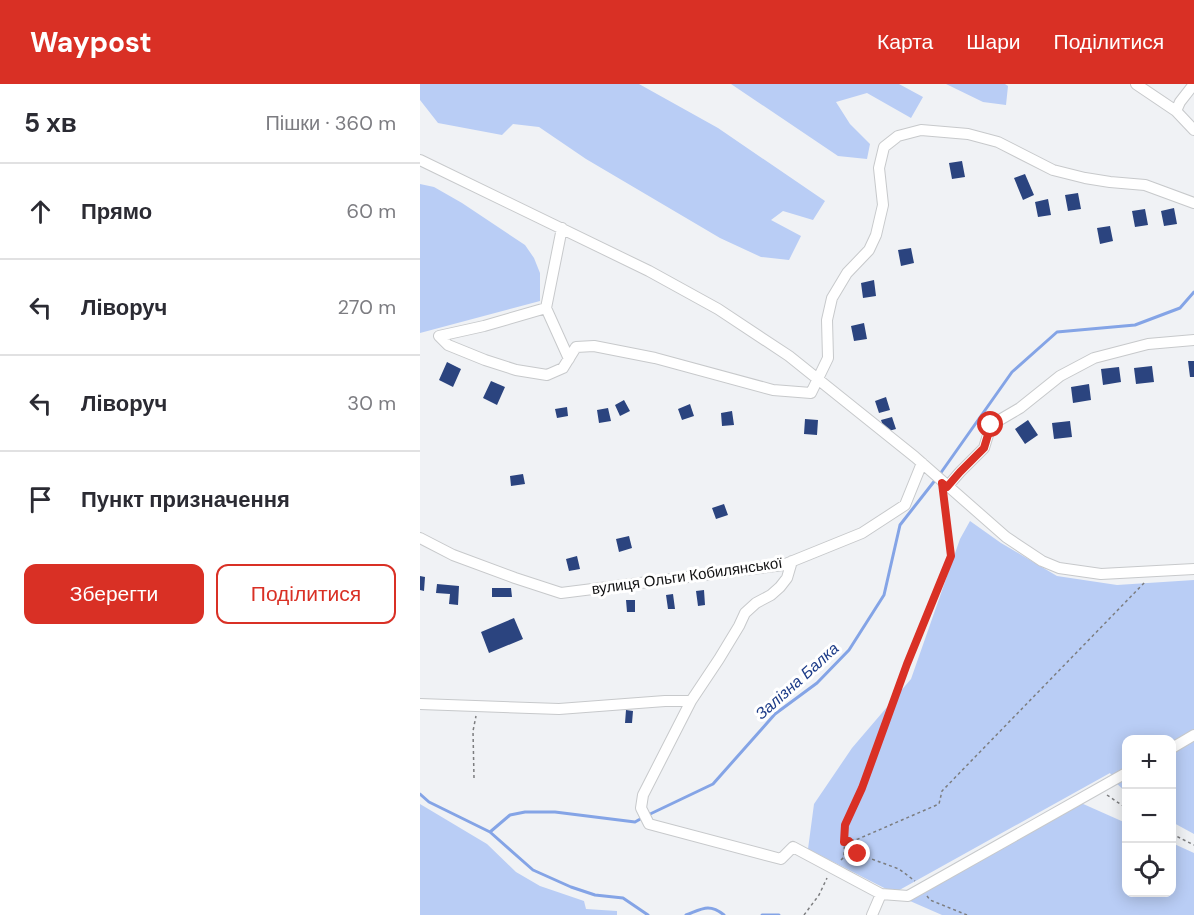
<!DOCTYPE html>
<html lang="uk">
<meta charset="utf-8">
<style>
:root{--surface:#fff;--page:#f2f2f3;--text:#2b2b33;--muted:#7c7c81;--line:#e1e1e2;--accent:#d93025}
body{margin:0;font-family:"DM Sans",sans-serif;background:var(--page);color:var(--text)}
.controls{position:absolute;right:18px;bottom:18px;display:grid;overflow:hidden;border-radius:12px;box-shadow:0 3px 15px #0003}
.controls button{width:54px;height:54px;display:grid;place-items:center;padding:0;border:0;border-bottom:2px solid var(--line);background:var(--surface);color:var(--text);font:30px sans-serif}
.stop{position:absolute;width:18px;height:18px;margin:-14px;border:4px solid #d93025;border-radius:50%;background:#fff}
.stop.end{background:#d93025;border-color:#fff;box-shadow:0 2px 6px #0008}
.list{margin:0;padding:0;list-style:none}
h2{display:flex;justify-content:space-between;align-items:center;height:78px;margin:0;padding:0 24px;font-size:26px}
h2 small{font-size:20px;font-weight:400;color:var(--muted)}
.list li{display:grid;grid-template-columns:39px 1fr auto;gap:18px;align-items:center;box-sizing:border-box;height:96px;padding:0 24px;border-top:2px solid var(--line)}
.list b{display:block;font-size:22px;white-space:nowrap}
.list em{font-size:20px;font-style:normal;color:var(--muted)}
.actions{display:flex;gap:12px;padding:18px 24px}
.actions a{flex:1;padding:14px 0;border:2px solid var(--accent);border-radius:12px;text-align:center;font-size:21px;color:var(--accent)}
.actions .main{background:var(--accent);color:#fff}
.icon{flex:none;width:33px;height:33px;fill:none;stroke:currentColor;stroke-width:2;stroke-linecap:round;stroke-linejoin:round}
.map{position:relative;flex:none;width:774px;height:831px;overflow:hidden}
header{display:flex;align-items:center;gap:36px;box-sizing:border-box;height:84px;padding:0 30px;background:var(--accent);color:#fff}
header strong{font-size:28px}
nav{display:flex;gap:33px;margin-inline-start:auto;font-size:21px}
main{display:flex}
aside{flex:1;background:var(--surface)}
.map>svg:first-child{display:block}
.green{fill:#b9cdf5}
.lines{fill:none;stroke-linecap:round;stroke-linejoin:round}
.stream{stroke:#84a4e6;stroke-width:3}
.building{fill:#2b447f}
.minor-casing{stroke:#c7c9cb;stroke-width:12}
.path{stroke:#7c7d7f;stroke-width:1.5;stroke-dasharray:3 3;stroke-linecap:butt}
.minor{stroke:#fff;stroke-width:10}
.route{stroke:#d93025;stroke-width:8}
.labels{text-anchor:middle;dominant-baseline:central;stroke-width:6;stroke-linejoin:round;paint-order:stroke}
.street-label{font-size:15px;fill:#111112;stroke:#fff}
.water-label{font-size:16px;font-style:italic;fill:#1d3c88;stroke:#fff}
</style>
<header>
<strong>Waypost</strong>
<nav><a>Карта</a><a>Шари</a><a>Поділитися</a></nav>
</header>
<main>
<aside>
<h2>5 хв<small>Пішки · 360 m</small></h2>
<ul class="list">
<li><svg class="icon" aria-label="ahead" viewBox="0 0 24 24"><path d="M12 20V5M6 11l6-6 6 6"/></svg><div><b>Прямо</b></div><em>60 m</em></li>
<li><svg class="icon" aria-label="left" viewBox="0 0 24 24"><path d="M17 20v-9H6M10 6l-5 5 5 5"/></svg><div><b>Ліворуч</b></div><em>270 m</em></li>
<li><svg class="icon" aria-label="left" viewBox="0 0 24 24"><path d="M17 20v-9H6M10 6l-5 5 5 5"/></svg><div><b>Ліворуч</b></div><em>30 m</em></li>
<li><svg class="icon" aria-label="arrive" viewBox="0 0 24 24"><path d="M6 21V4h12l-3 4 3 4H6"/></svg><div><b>Пункт призначення</b></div></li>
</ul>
<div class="actions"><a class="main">Зберегти</a><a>Поділитися</a></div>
</aside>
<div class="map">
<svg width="774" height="831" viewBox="0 0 774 831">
<rect width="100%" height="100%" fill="#f0f2f5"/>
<path class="green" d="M0 0H219L298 44 405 117 393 136 363 127 351 136 381 152 369 176 341 173 300 154 166 75 119 43 93 40 82 51 18 39 0 16Z
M311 0H479L503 13 491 34 447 9 416 18 430 40 450 60 447 75 418 72Z
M526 0H585L588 2 586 21 563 18Z
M0 100 14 103 42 119 105 161 114 174 120 189V217L0 249Z
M550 437 581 459 637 492 697 501 774 496V750L752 738V656H706V708L696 699 690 689 474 809 388 765 394 720 432 664 491 595 540 455Z
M661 719 706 739V808H752V759L774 769V831H522L490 817Z
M0 720 67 760 96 788 120 802 164 817 166 825 197 827V831H0Z"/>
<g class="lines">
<path class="stream" d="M520 390 592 288 637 248 715 241 760 224 774 208
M0 710 9 718 70 748 113 786 151 803 175 811 203 814 228 831
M228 731 293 700 355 630 397 599 429 566 464 511 480 441 516 395
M70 748 90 731 105 728H135L215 738 222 734
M266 831C282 825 289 819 304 831
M342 831H359"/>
</g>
<path class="building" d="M542 77 545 93 532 95 529 79Z
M605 90 614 111 603 116 594 94Z
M658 109 661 125 648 127 645 111Z
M628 115 631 131 618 133 615 118Z
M754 124 757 140 744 142 741 127Z
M725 125 728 141 715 143 712 127Z
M690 142 693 157 680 160 677 144Z
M491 164 494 179 481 182 478 166Z
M454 196 456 212 443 214 441 199Z
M444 239 447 255 434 257 431 242Z
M768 277H774V293H770Z
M27 278 41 285 33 303 19 296Z
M732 282 734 298 716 300 714 284Z
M699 283 701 298 683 301 681 285Z
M71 297 85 303 77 321 63 314Z
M669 300 671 316 653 319 651 303Z
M466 313 470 326 459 329 455 317Z
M204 316 210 327 200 332 195 321Z
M270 320 274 332 262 336 258 325Z
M147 323 148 332 137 334 135 325Z
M188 324 191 337 179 339 177 326Z
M312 327 314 341 302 342 301 329Z
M472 333 476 345 465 348 461 336Z
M385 335 398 336 397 351 384 350Z
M608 336 618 351 605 360 595 345Z
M650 337 652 353 634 355 632 339Z
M103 390 105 400 91 402 90 392Z
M304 420 308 431 296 435 292 424Z
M209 452 212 464 199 468 196 455Z
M157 472 160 485 149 487 146 475Z
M0 492 5 493 4 507 0 506Z
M17 500 39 502 38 521 29 520 30 510 16 509Z
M72 504H91L92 513H72Z
M284 506 285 521 278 522 276 507Z
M253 510 255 525H248L246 511Z
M206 516H215V528H207Z
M94 534 103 555 69 569 61 548Z
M206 626 213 627 212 639H205Z"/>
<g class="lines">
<defs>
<path id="minor" d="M716 0 756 27 774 46
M756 27 760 18 774 0
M0 76 229 187 298 225 369 272 495 373 586 453 622 477 639 484 681 490 774 485
M142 144 126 224 64 242 19 252 28 261 65 276 96 286 127 291 143 284 156 263 174 262 235 274 353 306 391 309 408 274 407 236 412 214 427 189 449 166 456 151 463 121 459 84 464 63 478 52 501 46 548 50 578 58 633 86 665 94 690 98 725 101 774 119
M126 224 149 275
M527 403 540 388 564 364 571 341 600 324 640 292 674 274 728 260 774 256
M0 454 33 471 95 494 141 509 363 481 442 449 485 421 502 379
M372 477 367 494 360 503 351 511 336 519 325 529 319 542 299 575 271 617 223 711 221 724 229 740 361 775 373 763 461 810 452 831
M0 620 139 625 245 617H271
M752 664 774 651
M461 810 488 812 706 689"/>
</defs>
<use href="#minor" class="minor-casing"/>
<path class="path" d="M54 694 53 647 56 632
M687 711 706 724
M752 750 774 761
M425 758 438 755 519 720 522 707 725 498
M429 758 438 770 479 785 495 797
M421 776 424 773 425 741 442 704 487 580 531 472 524 412
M507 812 510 816 547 831
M384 831 399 811 407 794"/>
<use href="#minor" class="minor"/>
</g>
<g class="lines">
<path class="route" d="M438 770 429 757 424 758 425 741 442 704 487 580 531 472 522 399 527 403 540 388 564 364 571 341"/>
</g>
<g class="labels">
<g class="street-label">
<text transform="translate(267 492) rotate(-8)">вулиця Ольги Кобилянської</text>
</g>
<g class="water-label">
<text transform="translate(377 597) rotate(-42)">Залізна Балка</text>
</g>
</g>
</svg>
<div class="controls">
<button>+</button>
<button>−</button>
<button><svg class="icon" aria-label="locate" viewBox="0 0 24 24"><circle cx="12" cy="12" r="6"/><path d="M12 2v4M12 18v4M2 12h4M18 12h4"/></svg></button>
</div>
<div class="stop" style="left:571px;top:341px"></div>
<div class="stop end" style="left:438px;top:770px"></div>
</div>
</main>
